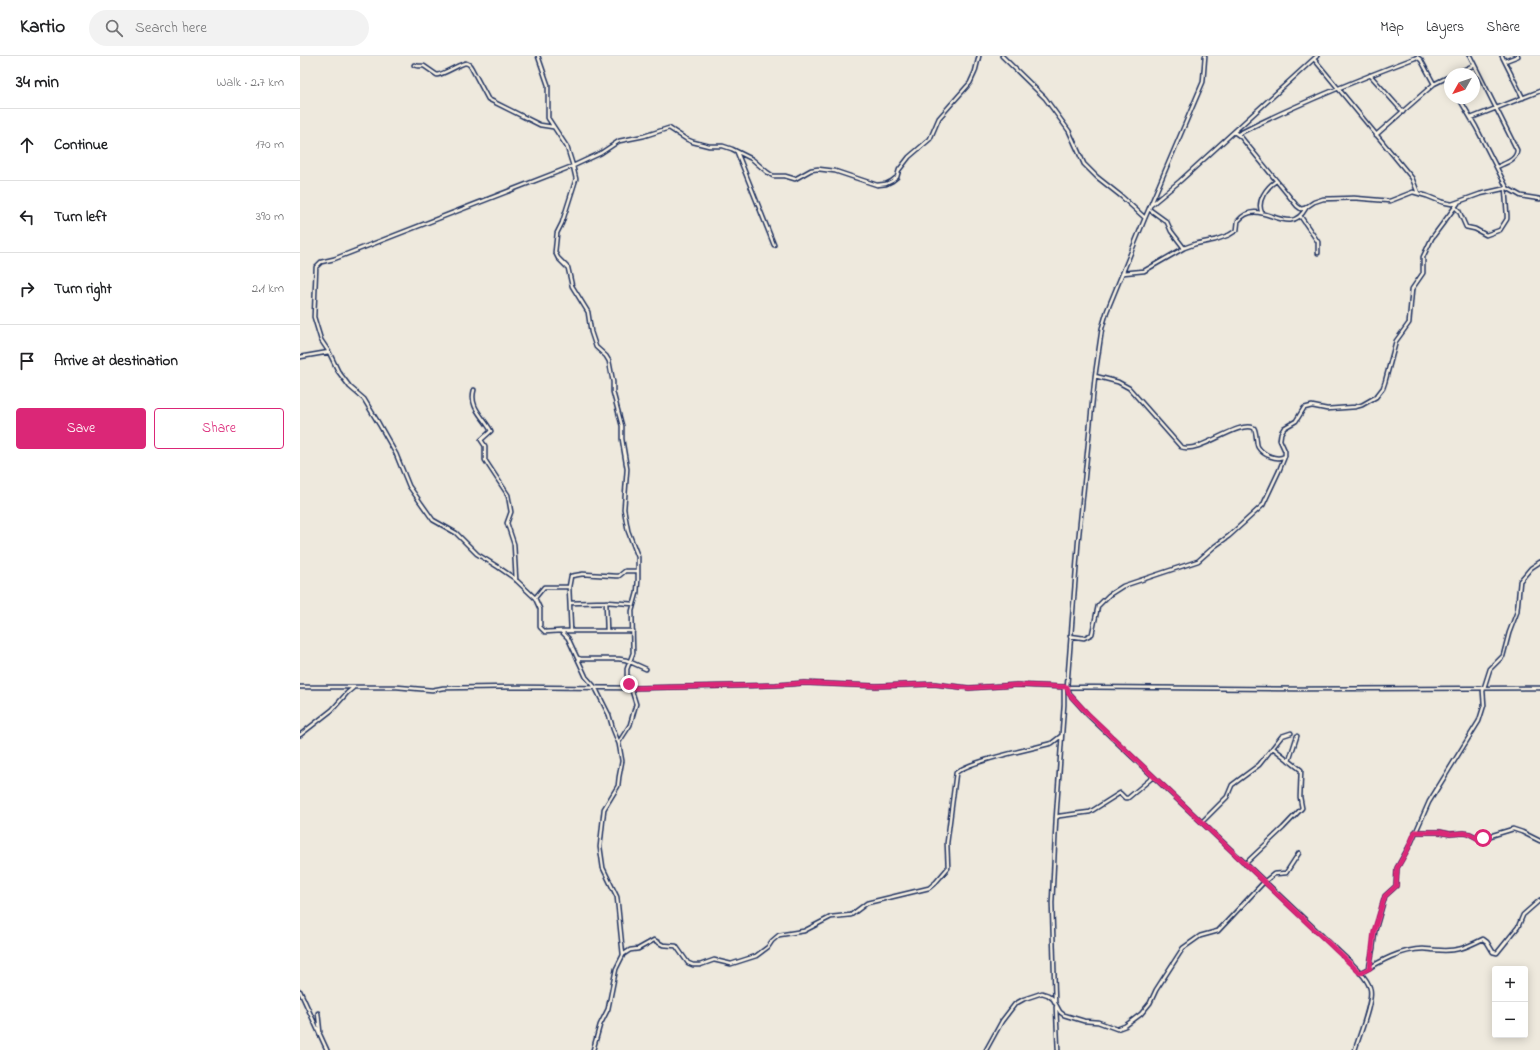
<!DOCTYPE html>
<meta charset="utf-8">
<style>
:root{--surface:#fff;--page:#f2f2f2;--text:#202124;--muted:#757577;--line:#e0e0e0;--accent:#db2777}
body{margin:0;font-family:"Indie Flower",sans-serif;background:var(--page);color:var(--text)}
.controls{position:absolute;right:12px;bottom:12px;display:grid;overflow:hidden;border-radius:4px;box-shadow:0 2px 10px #0003}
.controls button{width:36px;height:36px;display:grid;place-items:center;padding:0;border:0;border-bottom:1px solid var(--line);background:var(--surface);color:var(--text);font:20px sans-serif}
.compass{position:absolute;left:1144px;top:12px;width:36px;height:36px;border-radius:50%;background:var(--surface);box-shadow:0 2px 10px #0003;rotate:230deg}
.stop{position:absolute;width:12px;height:12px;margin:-9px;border:3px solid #db2777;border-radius:50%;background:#fff}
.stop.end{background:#db2777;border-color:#fff;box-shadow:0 1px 4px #0008}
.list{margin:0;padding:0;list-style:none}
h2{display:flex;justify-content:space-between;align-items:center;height:52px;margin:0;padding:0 16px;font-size:17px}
h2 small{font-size:13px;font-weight:400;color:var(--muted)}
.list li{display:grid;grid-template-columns:26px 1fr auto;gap:12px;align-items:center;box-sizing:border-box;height:72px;padding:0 16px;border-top:1px solid var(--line)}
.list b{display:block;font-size:15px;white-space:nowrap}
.list em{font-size:13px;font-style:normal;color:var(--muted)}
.actions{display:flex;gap:8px;padding:12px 16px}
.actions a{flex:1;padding:9px 0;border:1px solid var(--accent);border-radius:4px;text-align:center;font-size:14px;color:var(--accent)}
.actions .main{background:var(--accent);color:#fff}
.icon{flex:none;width:22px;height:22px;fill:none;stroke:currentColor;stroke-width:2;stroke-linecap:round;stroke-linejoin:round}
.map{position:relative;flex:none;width:1240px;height:994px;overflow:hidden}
header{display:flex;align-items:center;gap:24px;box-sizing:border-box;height:56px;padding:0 20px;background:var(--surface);border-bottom:1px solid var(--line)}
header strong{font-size:19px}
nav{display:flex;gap:22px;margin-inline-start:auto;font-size:14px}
.search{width:280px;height:36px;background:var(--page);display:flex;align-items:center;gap:10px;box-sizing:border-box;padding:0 14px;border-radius:22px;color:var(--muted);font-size:15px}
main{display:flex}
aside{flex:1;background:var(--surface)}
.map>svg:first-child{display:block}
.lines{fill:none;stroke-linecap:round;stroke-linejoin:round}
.minor-casing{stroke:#1b2f5e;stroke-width:5.5}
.minor{stroke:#fcf5e5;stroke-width:2.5}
.route{stroke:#db2777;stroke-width:5}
</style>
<header>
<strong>Kartio</strong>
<div class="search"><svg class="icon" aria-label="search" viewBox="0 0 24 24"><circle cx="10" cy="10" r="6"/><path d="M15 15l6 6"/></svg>Search here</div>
<nav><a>Map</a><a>Layers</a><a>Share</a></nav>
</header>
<main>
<aside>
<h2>34 min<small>Walk · 2.7 km</small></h2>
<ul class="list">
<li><svg class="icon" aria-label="ahead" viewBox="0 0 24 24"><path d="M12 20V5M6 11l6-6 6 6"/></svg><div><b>Continue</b></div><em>170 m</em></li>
<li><svg class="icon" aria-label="left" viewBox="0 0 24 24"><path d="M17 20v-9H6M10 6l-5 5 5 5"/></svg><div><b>Turn left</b></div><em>390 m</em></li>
<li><svg class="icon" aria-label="right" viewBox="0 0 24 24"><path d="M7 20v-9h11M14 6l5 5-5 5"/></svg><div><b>Turn right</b></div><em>2.1 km</em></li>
<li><svg class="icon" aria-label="arrive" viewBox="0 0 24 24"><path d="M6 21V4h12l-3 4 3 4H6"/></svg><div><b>Arrive at destination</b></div></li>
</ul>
<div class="actions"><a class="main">Save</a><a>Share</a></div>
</aside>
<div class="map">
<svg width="1240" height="994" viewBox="0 0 1240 994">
<rect width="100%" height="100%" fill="#eee9dd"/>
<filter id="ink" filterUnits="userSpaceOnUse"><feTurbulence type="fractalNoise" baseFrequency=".025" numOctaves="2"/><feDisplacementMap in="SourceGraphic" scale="8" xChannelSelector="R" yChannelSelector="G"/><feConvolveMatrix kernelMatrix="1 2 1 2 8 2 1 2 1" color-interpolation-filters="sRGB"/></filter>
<g filter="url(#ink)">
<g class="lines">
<defs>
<path id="minor" d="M238 0 248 29V62L267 91 273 110 276 123 262 167 257 177 255 196 258 202 268 212 272 230 288 256 291 276 296 291 306 300 309 305 313 326V336L322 370V383L327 413 324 453 328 475 338 501V524L337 537 332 555 333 597 327 613V619L336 648 330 669 319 686
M702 0 745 42 769 75 784 108 797 121 821 140 845 162
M905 0 903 26 845 162 807 255 802 272 795 320 778 488 767 631 771 640 788 659 1033 890C1044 901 1066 918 1070 932 1074 944 1059 980 1055 994
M1170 0 1217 94C1217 104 1205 107 1197 111
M1202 0 1223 42
M1014 3 1112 122 1118 137
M1205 5 1218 0
M114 9 118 10H124L137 19C145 18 161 7 166 7 169 8 170 9 171 11L188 43 240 69 253 71
M1155 18 1174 9
M1070 19 1103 56
M1159 42 1176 71 1207 132
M1171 62 1240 35
M934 76 941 81 997 150 1001 153 1005 152 1014 146 1023 143 1054 142 1090 145 1113 136 1127 140 1142 146 1152 148 1180 138 1207 132 1221 140 1240 143
M938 78C995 49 1054 25 1115 2L1117 1 1121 4 1134 28
M1076 79 1134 28 1150 20
M437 96 474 189
M851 149 880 125 1017 0
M1155 151 1159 155 1166 171 1175 173 1186 179 1200 174 1207 163V159L1205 132
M849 153 867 166 871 175 884 192
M962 157C956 145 967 131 976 125
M1001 161 1018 186V197
M823 217 844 215 884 192 895 188 915 184 929 179 937 174 938 165C960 138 988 185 1006 152
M0 301 29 296
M795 320 818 326 829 332 881 391C901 398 937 364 954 372 957 377 956 388 958 391 963 399 977 405 985 400
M174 334C169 352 184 361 191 375L181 384 185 390V404L208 439 211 456 207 467 214 488 216 524
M235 542 244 531H269
M306 546 307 575
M270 547 306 546 334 548
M261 575H333
M271 575 269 531 271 520 283 518 316 520H319L325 515H337
M770 580 784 582 792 578 798 550 809 539 823 530 898 505 915 490 929 480 963 449 979 415 985 400V395L980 384 981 377 984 372 996 365 1004 352 1012 350 1027 353 1055 351 1062 349 1076 341 1083 332 1085 326 1096 285 1109 267 1112 233 1123 217V201L1132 182 1158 147
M278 602 281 603H319L326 604 346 613
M0 631H97L132 634 143 632 217 631 331 632 476 629 504 627 576 630 634 628 669 632 717 629 764 631 998 633 1240 632
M0 679 32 654 47 637 53 632
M989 705 997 680
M756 762 759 760 790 756 820 737 825 742H828L853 721
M902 766 927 741 932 729 959 709 982 680 991 677
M1115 776H1140L1150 778 1164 777 1170 778 1180 783 1213 773 1222 776 1240 785
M945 808 983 772 1002 752 1000 741 1001 714 973 692
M964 826 974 818 986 817 999 797
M324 898 330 894 338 893 354 884 363 889 376 890 388 907 393 909H400L414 904 431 908 456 900 468 891 472 885 479 879 504 875 531 861 551 859 567 847 629 832 636 826 648 812 647 787 656 717C668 705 732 693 752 687L761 680
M1069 912 1073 892 1075 875 1085 840 1096 830 1097 812 1111 787 1129 746 1179 665 1184 649 1183 635 1190 613 1203 600 1209 577 1217 556 1220 525 1231 512 1240 506
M1060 917C1079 906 1101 893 1123 893 1127 893 1132 894 1136 894 1156 896 1165 892 1183 883L1187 886 1193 896 1197 897 1218 871 1223 859 1240 844
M0 935 27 994
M755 946 752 847 756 762 764 649V631
M756 951 758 994
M18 957 20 976
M293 994 300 969 308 953 316 913 323 899 317 841 303 812 300 791 304 753 318 730 319 721 322 705 319 688 313 673 309 659 295 631 286 621 268 582 261 575 245 576 240 571V553L235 542 214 522 198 511 177 498 156 477 133 464 109 430 96 398 79 368 64 343 50 331 38 315 29 296 21 284 14 261 16 211 21 206 34 203 273 110 301 97 319 85 344 80 369 72 386 83 393 86 409 90H423L432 93 452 103 467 116 473 120H485L495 123 511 114 518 113 535 115 577 129 586 128 592 125 597 121 599 114 609 101 630 83 639 62 670 27 675 16 679 0
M686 994 702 965 715 948 724 943 742 937 748 939 753 943 760 956 764 959 784 965 798 966 817 973 825 970 841 958 850 947 856 934 883 892 900 880 918 875 964 826"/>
</defs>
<use href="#minor" class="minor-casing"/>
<use href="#minor" class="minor"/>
</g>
</g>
<g class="lines" filter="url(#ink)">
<path class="route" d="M329 628 331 632 476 629 504 627 576 630 634 628 669 632 717 629 767 631 769 638 788 658 1060 917 1070 912 1074 875 1085 840 1096 830 1097 812 1108 793 1115 776H1140L1150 778 1164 777 1170 778 1177 782H1183"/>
</g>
</svg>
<div class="controls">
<button>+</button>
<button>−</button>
</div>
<svg class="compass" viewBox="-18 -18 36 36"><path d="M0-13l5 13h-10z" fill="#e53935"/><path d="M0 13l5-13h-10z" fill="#757577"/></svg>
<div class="stop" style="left:1183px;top:782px"></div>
<div class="stop end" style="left:329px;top:628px"></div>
</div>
</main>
